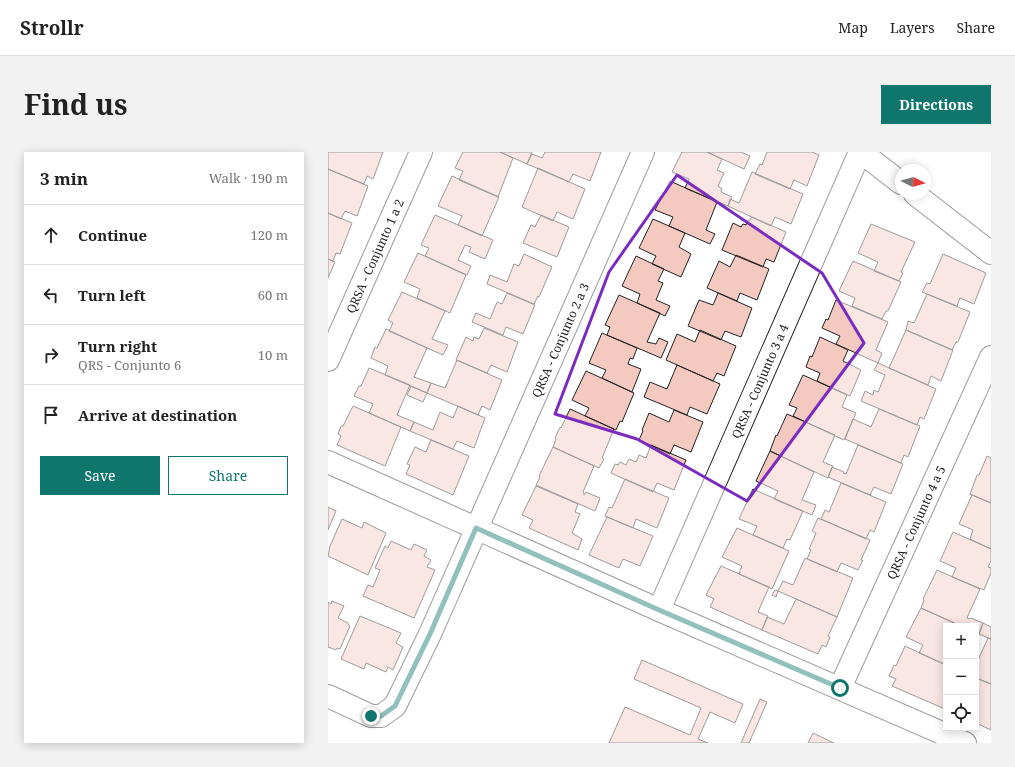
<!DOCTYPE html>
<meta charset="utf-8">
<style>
:root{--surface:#fff;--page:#f2f2f2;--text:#222;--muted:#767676;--line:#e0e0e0;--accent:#0f766e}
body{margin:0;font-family:"Noto Serif",serif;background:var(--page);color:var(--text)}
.controls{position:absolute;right:12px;bottom:12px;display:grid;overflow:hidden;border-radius:0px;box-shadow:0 2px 10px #0003}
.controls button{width:36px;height:36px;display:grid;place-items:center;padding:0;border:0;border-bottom:1px solid var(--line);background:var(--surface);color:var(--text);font:20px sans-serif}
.compass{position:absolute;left:567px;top:12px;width:36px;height:36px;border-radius:50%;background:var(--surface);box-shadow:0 2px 10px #0003;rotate:96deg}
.stop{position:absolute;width:12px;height:12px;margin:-9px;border:3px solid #0f766e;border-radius:50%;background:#fff}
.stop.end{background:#0f766e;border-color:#fff;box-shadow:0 1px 4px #0008}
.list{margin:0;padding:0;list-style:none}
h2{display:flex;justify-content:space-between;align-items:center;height:52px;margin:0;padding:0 16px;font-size:17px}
h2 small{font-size:13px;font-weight:400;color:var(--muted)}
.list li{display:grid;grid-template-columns:26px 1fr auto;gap:12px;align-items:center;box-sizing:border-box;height:60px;padding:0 16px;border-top:1px solid var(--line)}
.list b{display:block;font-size:15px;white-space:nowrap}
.list p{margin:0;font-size:13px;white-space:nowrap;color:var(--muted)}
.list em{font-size:13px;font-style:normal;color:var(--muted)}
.actions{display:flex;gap:8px;padding:12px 16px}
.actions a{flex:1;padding:9px 0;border:1px solid var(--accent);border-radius:0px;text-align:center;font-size:14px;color:var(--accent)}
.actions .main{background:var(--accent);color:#fff}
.icon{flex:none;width:22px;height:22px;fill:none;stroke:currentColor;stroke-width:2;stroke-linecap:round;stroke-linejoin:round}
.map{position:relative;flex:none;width:663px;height:591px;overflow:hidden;border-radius:0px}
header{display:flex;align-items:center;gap:24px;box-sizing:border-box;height:56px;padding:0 20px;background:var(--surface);border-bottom:1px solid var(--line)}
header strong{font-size:19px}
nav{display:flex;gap:22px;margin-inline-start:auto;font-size:14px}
.intro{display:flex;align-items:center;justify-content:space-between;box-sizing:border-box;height:96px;padding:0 24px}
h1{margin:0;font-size:28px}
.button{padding:10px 18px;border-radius:0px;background:var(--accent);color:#fff;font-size:14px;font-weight:700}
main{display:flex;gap:24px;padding:0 24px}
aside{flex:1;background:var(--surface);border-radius:0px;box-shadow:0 2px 10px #0003}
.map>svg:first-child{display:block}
.building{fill:#f3c9c0;stroke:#222}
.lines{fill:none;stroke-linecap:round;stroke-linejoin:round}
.minor-casing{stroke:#222;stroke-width:24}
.minor{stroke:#fff;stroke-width:22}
.route{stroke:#0f766e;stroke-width:5}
.marked{fill:none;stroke:#7b2cbf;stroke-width:3;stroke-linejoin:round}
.labels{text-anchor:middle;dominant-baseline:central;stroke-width:3;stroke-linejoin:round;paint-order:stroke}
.street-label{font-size:12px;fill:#222;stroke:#fff}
</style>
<header>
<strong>Strollr</strong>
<nav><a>Map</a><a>Layers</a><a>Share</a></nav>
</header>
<div class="intro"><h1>Find us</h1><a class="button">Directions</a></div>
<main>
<aside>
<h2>3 min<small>Walk · 190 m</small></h2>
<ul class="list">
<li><svg class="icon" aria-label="ahead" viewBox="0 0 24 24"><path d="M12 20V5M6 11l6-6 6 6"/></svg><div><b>Continue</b></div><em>120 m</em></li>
<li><svg class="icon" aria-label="left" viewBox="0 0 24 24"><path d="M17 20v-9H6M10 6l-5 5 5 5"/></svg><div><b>Turn left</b></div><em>60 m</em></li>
<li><svg class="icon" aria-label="right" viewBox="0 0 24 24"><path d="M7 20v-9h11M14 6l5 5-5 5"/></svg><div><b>Turn right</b><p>QRS - Conjunto 6</p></div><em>10 m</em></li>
<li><svg class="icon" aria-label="arrive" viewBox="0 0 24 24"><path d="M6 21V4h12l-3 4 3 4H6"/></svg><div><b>Arrive at destination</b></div></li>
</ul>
<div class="actions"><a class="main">Save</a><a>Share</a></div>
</aside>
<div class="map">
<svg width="663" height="591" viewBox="0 0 663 591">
<rect width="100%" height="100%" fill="#fff"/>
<path class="building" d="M0 0H55L45 27 39 24 36 32 0 17Z
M135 0H172L185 6 170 45 131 28 135 19 127 16Z
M172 0H204L199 12Z
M217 0H273L262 29 245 22 241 30 199 12 204 2 214 6Z
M354 0H379L394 7 389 18 396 21 390 34 394 37 393 40 404 45 400 54 357 36 361 27 344 20Z
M379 0H413L422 4 416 17Z
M439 0H484L491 3 479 34 466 28 462 37 427 22 432 12 434 13Z
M210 16 257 37 245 67 229 60 225 69 194 55Z
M0 17 40 34 29 64 17 59 13 67 0 61Z
M424 20 475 42 463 72 447 65 443 74 400 54 402 47 411 51Z
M124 24 171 45 154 84 130 73 134 64 110 54Z
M342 29 389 50 378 78 387 82 382 92 341 74 345 65 327 58Z
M0 61 24 71 12 102 8 101 5 109 0 107Z
M107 63 165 88 157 107 141 100 143 95 137 93 130 108 143 114 139 123 97 104 101 96 93 93Z
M213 63 241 75 229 105 195 91 203 73 207 75Z
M424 65 458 80 446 110 438 107 435 115 394 98 405 71 413 75 415 72 418 73 420 68H422Z
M325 67 357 81 351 95 363 102 353 125 324 112 328 104 311 96Z
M543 72 587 90 573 120 575 121 571 129 546 119 550 110 530 101Z
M90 101 138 123 122 161 89 146 92 137 76 130Z
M196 102 224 115 211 145 210 144 206 152 159 132 162 123 179 130 186 112 191 114Z
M615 102 658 121 646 152 632 146 629 154 594 140 599 131 602 132Z
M408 103 441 117 429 148 412 141 409 149 379 136 391 109 402 115Z
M308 104 336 117 330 129 335 131 328 148 342 154 337 164 309 151 312 142 294 134Z
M0 107 7 110 0 126Z
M525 109 573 130 560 159H558L554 167 524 154 527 146 511 139Z
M74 140 117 159 104 187 120 193 115 203 61 179 65 171 60 168Z
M179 141 207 153 195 182 178 175 175 183 144 170 148 161 162 167 169 150 174 152Z
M390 141 424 156 413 185 397 179 393 188 360 174 371 148 385 153Z
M599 142 642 160 630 190H628L624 198 578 178 580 169 586 171Z
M291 143 332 161 319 190 328 192 331 186 340 190 333 206 279 183 282 175 277 173Z
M508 148 560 170 548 198 554 201 550 211 508 192 512 184 494 176 498 167 500 168Z
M156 176 190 190 179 220 163 213 159 221 128 208 138 185 145 189 146 185 151 187Z
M58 177 99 196 86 225 103 231 99 241 57 223 60 214 43 206 47 195 49 196Z
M372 178 408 194 396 224 389 221 385 229 338 208 349 182 367 190Z
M578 178 625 198 613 229 603 224 600 233 561 216Z
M274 181 309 196 305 207 302 206 300 212 313 217 304 240 274 226 278 218 261 211Z
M492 185 520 198 515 209 533 218 522 244 489 229 492 221 478 215 482 204 484 205Z
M129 208 174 228 162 258 154 254 150 263 99 241 103 231 117 236Z
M550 211 608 237 596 267 592 265 589 273 533 249 537 239 545 243 546 238 550 240 557 223 546 218Z
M349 213 392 232 379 262 362 255 359 263 316 245 322 230 339 237Z
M41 216 82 233 69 263 86 270 82 279 41 261 45 252 26 244 31 234H33Z
M258 219 306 241 294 270 292 269 288 278 257 264 261 256 244 248Z
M475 223 519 243 514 255 528 261 516 288 465 264 469 256 461 253Z
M83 234 99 241 95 250 79 243Z
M25 254 73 275 57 314 9 293 13 284 10 282 13 274H15Z
M130 254 157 266 146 296 129 289 125 297 82 279 86 270 105 278 112 260 125 266Z
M242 257 286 277 274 306 276 307 271 316 225 295 228 287 227 286 232 275 233 276Z
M551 257 592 274 580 305 576 303 573 311 517 287 525 267 543 275Z
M346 258 375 270 363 300 346 293 342 302 311 288 315 279 314 278 321 261 341 270Z
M459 262 507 283 495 310 505 314 500 326 442 299 448 283 449 284Z
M103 288 141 304 125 343 78 322 82 313 79 312 87 295 98 300Z
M323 293 358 308 346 338 329 331 325 340 283 321 287 312 290 313 292 310 298 313 301 307 308 310 311 303 318 306Z
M530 293 575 312 563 342 546 335 542 343 500 325 504 315 516 320 515 321 518 322Z
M225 295 266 314 255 340 256 341V343L258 340 272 346 267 359 208 333 212 325 211 324Z
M442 299 486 320 474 348 488 353 484 363 446 347 450 339 428 329Z
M659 304 663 306V351L642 342 649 323H651Z
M297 327 341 346 329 376 308 367 305 376 277 364 281 355 284 356Z
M513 331 558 350 546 380 542 378 538 387 493 367 497 358 501 360Z
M208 334 250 352 247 360 252 362 244 381 254 387 250 398 201 376 205 368 194 363Z
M425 337 475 359 462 388 459 387 455 396 425 383 429 374 411 367Z
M644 343 663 351V397L642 387 645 378 631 372Z
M0 355 8 359 0 378Z
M279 365 325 384 312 414 295 407 291 416 261 403Z
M490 366 542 388 533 408H535L530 418 513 411 509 420 479 407 483 398 481 397 488 381 484 379Z
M14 367 34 376 36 370 58 381 40 423 0 404 2 394Z
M409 376 461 399 444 437 411 422 414 414 394 405Z
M625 380 663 397V409L660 415 663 416V421L656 438 624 425 628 416 612 409Z
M63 389 83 398 86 392 99 398 96 404 103 408 99 415 107 418 86 466 35 444 40 433 45 435 52 418 47 416 57 394 60 396Z
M477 406 525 426 509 465 450 439 455 429 465 433Z
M393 414 441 435 430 460 440 464 434 478 382 455 386 447 378 443Z
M609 418 652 437 639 466 642 467 643 466 655 471 651 482 648 481V474H633L593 456 596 448 595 447Z
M447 438 450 439 448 445 444 443Z
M468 447 509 465 500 484 502 485 498 495 494 493 490 502 434 478 439 465 456 472Z
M4 449 16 454 10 466 20 471V472L22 474 12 497 9 496 8 498 0 495V450L3 452Z
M593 456 633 474H618V513L591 501 595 493 578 485Z
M32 464 73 481 68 491 75 495 65 518 60 515 58 520 38 511 36 517 13 507Z
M655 471 663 475V487L651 482Z
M660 486 663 487V532L648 526V507L650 508Z
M577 494 618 513 617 557 564 534 568 527 561 524 566 513 568 514Z
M314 508 415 552 407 571 382 560 370 587 380 591H281L297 555 362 583 373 556 306 527Z
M648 526 663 532V578L648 571Z
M432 547 439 550 421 591H413Z
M485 581 506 591H480Z"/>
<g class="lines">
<defs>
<g id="minor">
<path d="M533 0 573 31"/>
<path d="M587 42 663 101"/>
<path id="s1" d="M0 208 93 0"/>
<path d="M0 310 331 458 637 591"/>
<path id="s2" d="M331 458 532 0"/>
<path id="s3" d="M512 536 663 205"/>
<path id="s4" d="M0 544 43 564H53L67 554 102 482 315 0"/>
</g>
</defs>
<use href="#minor" class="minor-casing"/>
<use href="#minor" class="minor"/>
</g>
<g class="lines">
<path class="route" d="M43 564H53L67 554 102 482 148 376 331 458 512 536"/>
</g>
<path d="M0 0H663V591H0ZM349 23 494 121 536 191 419 349 309 287 227 262 281 120Z" fill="#fff" fill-opacity=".55" fill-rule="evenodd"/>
<path class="marked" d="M349 23 494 121 536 191 419 349 309 287 227 262 281 120Z"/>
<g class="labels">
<g class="street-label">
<text stroke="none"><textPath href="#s1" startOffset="114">QRSA - Conjunto 1 a 2</textPath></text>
<text stroke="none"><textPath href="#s4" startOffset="476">QRSA - Conjunto 2 a 3</textPath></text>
<text stroke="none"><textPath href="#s2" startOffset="250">QRSA - Conjunto 3 a 4</textPath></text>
<text stroke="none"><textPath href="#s3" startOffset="182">QRSA - Conjunto 4 a 5</textPath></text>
</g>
</g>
</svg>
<div class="controls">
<button>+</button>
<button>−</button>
<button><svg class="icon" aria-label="locate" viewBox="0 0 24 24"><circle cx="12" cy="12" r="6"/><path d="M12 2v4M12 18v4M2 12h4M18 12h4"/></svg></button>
</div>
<svg class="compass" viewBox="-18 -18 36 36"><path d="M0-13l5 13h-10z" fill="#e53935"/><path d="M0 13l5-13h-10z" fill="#767676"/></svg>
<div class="stop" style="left:512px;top:536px"></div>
<div class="stop end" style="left:43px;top:564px"></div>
</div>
</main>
